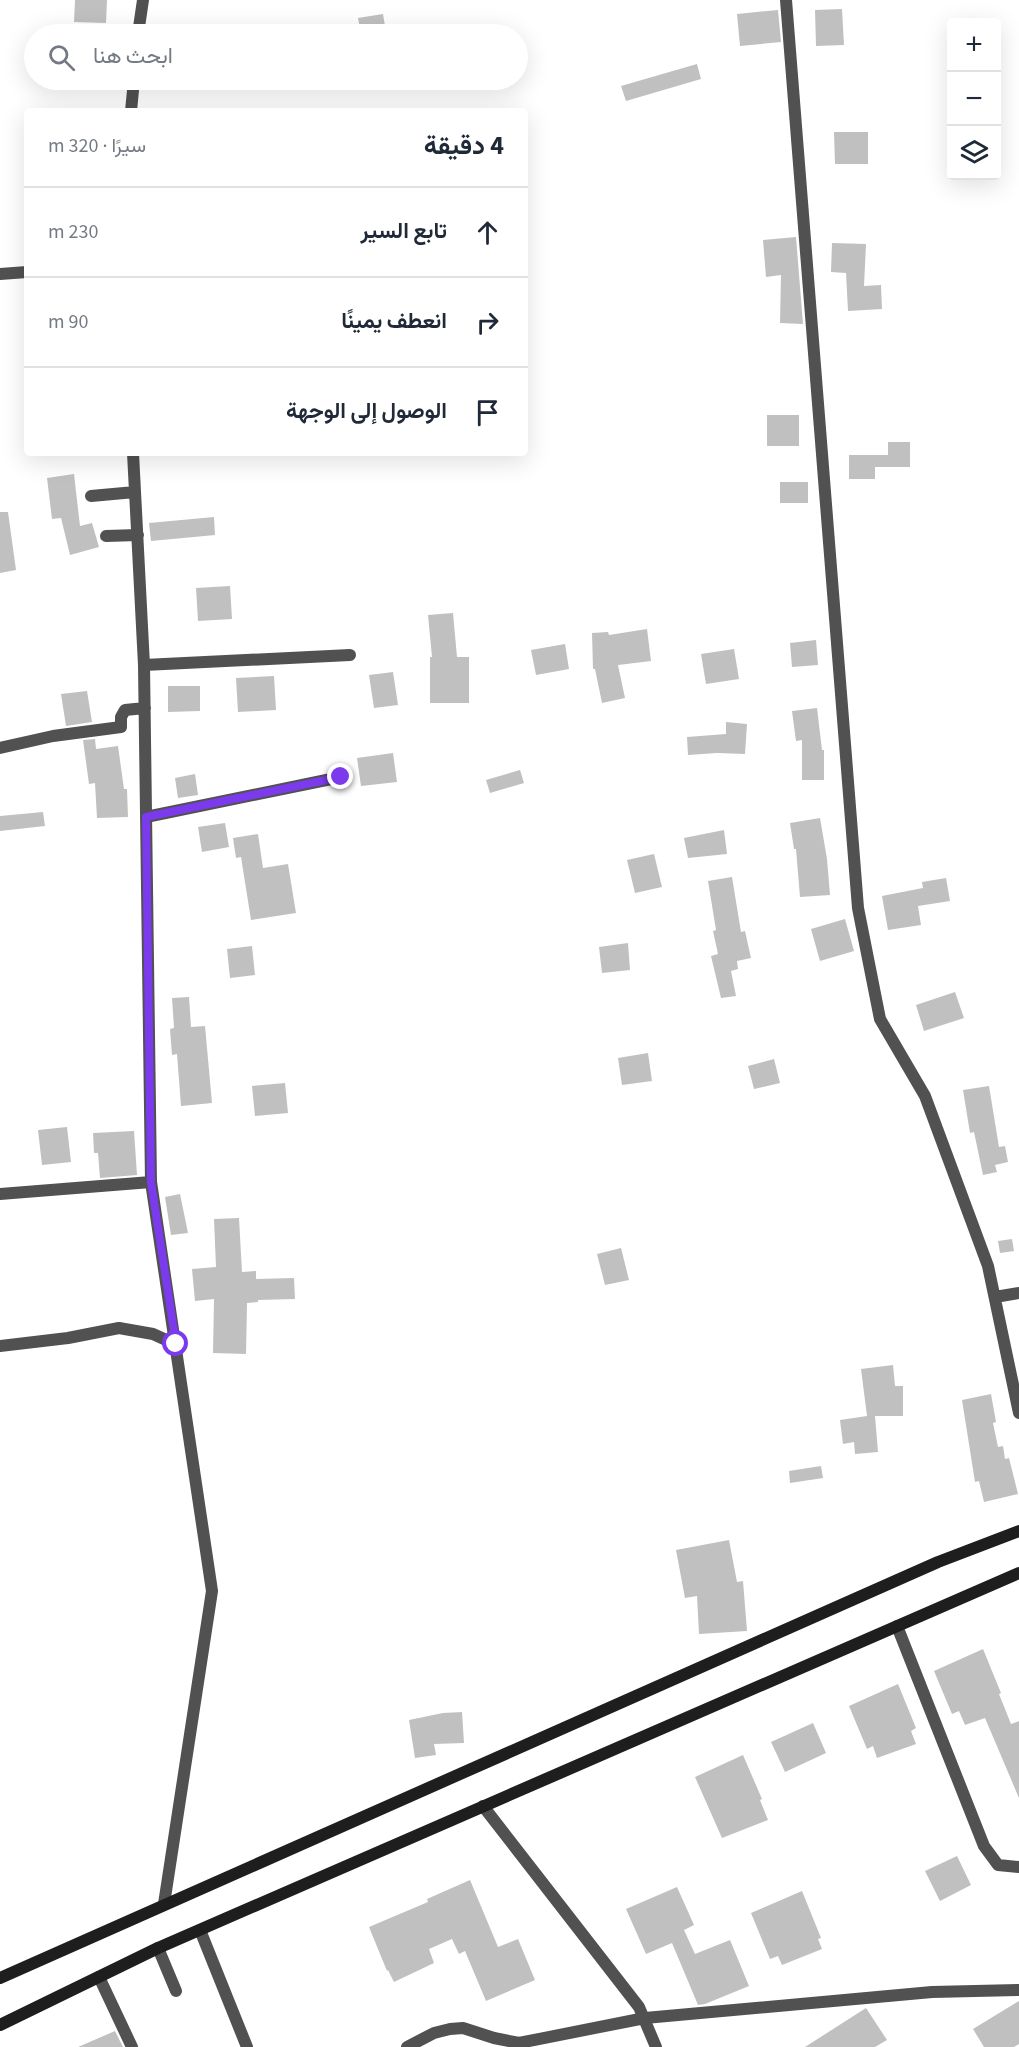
<!DOCTYPE html>
<html lang="ar">
<meta charset="utf-8">
<style>
:root{--surface:#fff;--page:#f2f2f3;--text:#1f2937;--muted:#747a83;--line:#e0e1e3}
body{margin:0;font-family:"Source Sans 3",Vazirmatn,sans-serif;background:var(--page);color:var(--text);direction:rtl}
.controls{position:absolute;right:18px;top:18px;display:grid;overflow:hidden;border-radius:6px;box-shadow:0 6px 24px #0002}
.controls button{width:54px;height:54px;display:grid;place-items:center;padding:0;border:0;border-bottom:2px solid var(--line);background:var(--surface);color:var(--text);font:30px sans-serif}
.stop{position:absolute;width:18px;height:18px;margin:-14px;border:4px solid #7c3aed;border-radius:50%;background:#fff}
.stop.end{background:#7c3aed;border-color:#fff;box-shadow:0 2px 6px #0008}
.list{margin:0;padding:0;list-style:none}
h2{display:flex;justify-content:space-between;align-items:center;height:78px;margin:0;padding:0 24px;font-size:26px}
h2 small{font-size:20px;font-weight:400;color:var(--muted)}
.list li{display:grid;grid-template-columns:39px 1fr auto;gap:18px;align-items:center;box-sizing:border-box;height:90px;padding:0 24px;border-top:2px solid var(--line)}
.list b{display:block;font-size:22px;white-space:nowrap}
.list em{font-size:20px;font-style:normal;color:var(--muted)}
.icon{flex:none;width:33px;height:33px;fill:none;stroke:currentColor;stroke-width:2;stroke-linecap:round;stroke-linejoin:round}
.map{position:relative;flex:none;width:1019px;height:2047px;overflow:hidden;direction:ltr}
.search{position:absolute;background:var(--surface);box-shadow:0 6px 24px #0002;left:24px;top:24px;width:504px;height:66px;display:flex;align-items:center;gap:15px;box-sizing:border-box;padding:0 21px;border-radius:33px;color:var(--muted);font-size:22px}
.panel{position:absolute;background:var(--surface);box-shadow:0 6px 24px #0002;left:24px;top:108px;width:504px;height:348px;border-radius:6px;direction:rtl}
.map>svg:first-child{display:block}
.building{fill:#c0c0c0}
.lines{fill:none;stroke-linecap:round;stroke-linejoin:round}
.street{stroke:#515151;stroke-width:12}
.secondary{stroke:#1e1e1e;stroke-width:12}
.route{stroke:#7c3aed;stroke-width:8}
</style>
<div class="map">
<svg width="1019" height="2047" viewBox="0 0 1019 2047">
<rect width="100%" height="100%" fill="#fff"/>
<path class="building" d="M75 0H107L106 23 74 22Z
M842 9 844 45 816 46 815 10Z
M778 10 781 42 740 46 737 14Z
M383 14 386 32 361 34 358 18Z
M697 64 701 79 626 101 621 86Z
M834 132H868V164H835Z
M796 237 803 324 780 323 781 275 766 277 763 240Z
M832 243 866 244 864 286 881 285 882 309 848 311 846 273 831 272Z
M767 415H799V446H767Z
M888 442H910V467H875V479H849V455H888Z
M74 474 80 526 92 523 99 547 70 555 61 518 52 519 47 478Z
M780 482H808V503H780Z
M0 512H8L16 570 0 573Z
M214 517 215 535 151 541 149 523Z
M230 586 232 619 198 621 196 588Z
M453 613 457 657H469V703H430V657H432L428 615Z
M647 629 651 661 618 665 625 698 602 703 595 669H593L592 633 608 632 609 635Z
M816 640 818 665 792 667 790 643Z
M565 644 569 669 536 675 531 650Z
M734 649 739 679 706 684 701 654Z
M393 672 398 705 374 708 369 675Z
M274 676 276 710 238 712 236 678Z
M168 686H200V711L168 712Z
M87 691 92 722 66 726 61 694Z
M817 708 822 750H824V780H802V740L796 741 792 711Z
M726 722 747 724 745 754 717 753 688 755 687 737 726 734Z
M95 739 96 749 118 746 124 789H127L128 817 97 818 95 783 89 784 83 740Z
M393 753 397 782 361 786 357 758Z
M520 770 524 783 490 793 486 780Z
M195 774 198 795 178 798 175 778Z
M43 812 45 826 0 831V816Z
M820 818 827 859 830 895 800 897 796 849H794L790 823Z
M225 823 229 847 202 852 198 827Z
M724 830 727 854 688 858 684 838Z
M258 834 263 868 288 864 296 913 251 920 241 857 236 858 233 838Z
M654 854 662 887 635 893 627 860Z
M732 877 741 932 745 931 751 958 737 961 738 969 731 971 736 996 721 998 711 956 718 954 713 931 716 930 708 881Z
M946 878 950 901 918 906 921 925 888 930 882 896 923 888 922 882Z
M845 919 854 951 820 961 811 929Z
M628 943 630 970 602 973 599 947Z
M252 946 255 975 230 978 227 949Z
M955 992 964 1018 924 1031 916 1005Z
M189 997 191 1027 205 1026 212 1103 181 1106 177 1054 172 1055 170 1029 174 1028 172 998Z
M648 1053 652 1081 622 1085 618 1058Z
M774 1059 780 1083 754 1089 748 1066Z
M285 1083 288 1113 255 1116 252 1086Z
M989 1086 999 1147 1005 1146 1008 1162 995 1165 997 1172 983 1175 974 1132 970 1133 963 1090Z
M67 1127 71 1162 42 1165 38 1130Z
M134 1131 137 1175 100 1178 98 1153H94L93 1133Z
M180 1194 188 1233 171 1235 165 1197Z
M239 1218 242 1272 256 1271V1279L294 1278 295 1299 258 1300V1302L247 1303 246 1354 213 1353 214 1299 195 1301 192 1269 216 1267 214 1219Z
M1012 1239 1014 1251 1000 1253 998 1241Z
M621 1248 629 1280 605 1285 597 1254Z
M893 1365 895 1386H903V1416H875L878 1452 855 1454 854 1442 843 1444 840 1420 867 1416 861 1369Z
M991 1394 996 1422 993 1423 998 1447 1003 1446 1005 1459 1009 1458 1018 1494 984 1502 979 1481 975 1482 962 1400Z
M821 1466 823 1478 790 1483 789 1471Z
M729 1540 737 1582 743 1581 747 1631 699 1634 697 1596 685 1598 676 1550Z
M983 1649 1001 1693 999 1694 1011 1724 1019 1721V1798L985 1718 965 1725 959 1711 952 1714 934 1671Z
M898 1684 916 1728 911 1731 916 1744 877 1758 873 1746 867 1749 849 1706Z
M462 1712 464 1743 434 1744 436 1755 415 1758 409 1720 443 1713Z
M813 1723 826 1753 785 1772 771 1742Z
M743 1755 762 1799 760 1800 768 1820 722 1838 695 1777Z
M957 1856 971 1885 940 1901 925 1871Z
M470 1880 498 1947 518 1939 535 1980 486 2001 465 1951 459 1954 452 1939 429 1949 434 1963 394 1982 388 1970 387 1971 369 1927 428 1902 427 1899Z
M677 1887 694 1925 684 1930 695 1954 730 1940 749 1986 705 2004 698 2005 672 1943 646 1954 626 1909Z
M802 1891 821 1938 818 1939 822 1949 782 1965 778 1956 770 1959 751 1913Z
M1019 2001V2044L1014 2047H984L973 2029Z
M866 2008 887 2040 875 2047H805Z
M115 2031 123 2047H78Z"/>
<g class="lines">
<path class="street" d="M786 0 858 908 880 1019 925 1096 988 1266 1019 1413
M138 34 143 0
M131 111 134 80
M0 274 27 272
M133 453 144 665 151 1182 212 1591 164 1904
M91 496 135 492
M106 536 138 535
M144 665 350 655
M0 748 53 736 121 727V717L125 710 145 708
M146 817 341 777
M0 1194 151 1182
M995 1297 1019 1293
M0 1346 68 1338 119 1328 153 1334 175 1344
M897 1626 984 1846 998 1865 1019 1867
M483 1806 639 2007 656 2047
M200 1930 247 2047
M158 1948 176 1991
M99 1977 132 2047
M407 2047 434 2033 450 2029 463 2028 494 2038 519 2043 645 2018 932 1992 1019 1990"/>
<path class="secondary" d="M0 1978 938 1562 1019 1531
M0 2025 158 1948 1019 1573"/>
</g>
<g class="lines">
<path class="route" d="M176 1344 151 1182 146 817 341 777"/>
</g>
</svg>
<div class="controls">
<button>+</button>
<button>−</button>
<button><svg class="icon" aria-label="layers" viewBox="0 0 24 24"><path d="M12 4l9 5-9 5-9-5zM3 14l9 5 9-5"/></svg></button>
</div>
<div class="stop" style="left:176px;top:1344px"></div>
<div class="stop end" style="left:341px;top:777px"></div>
<div class="search"><svg class="icon" aria-label="search" viewBox="0 0 24 24"><circle cx="10" cy="10" r="6"/><path d="M15 15l6 6"/></svg>ابحث هنا</div>
<section class="panel">
<h2>4 دقيقة<small>سيرًا · 320 m</small></h2>
<ul class="list">
<li><svg class="icon" aria-label="ahead" viewBox="0 0 24 24"><path d="M12 20V5M6 11l6-6 6 6"/></svg><div><b>تابع السير</b></div><em>230 m</em></li>
<li><svg class="icon" aria-label="right" viewBox="0 0 24 24"><path d="M7 20v-9h11M14 6l5 5-5 5"/></svg><div><b>انعطف يمينًا</b></div><em>90 m</em></li>
<li><svg class="icon" aria-label="arrive" viewBox="0 0 24 24"><path d="M6 21V4h12l-3 4 3 4H6"/></svg><div><b>الوصول إلى الوجهة</b></div></li>
</ul>
</section>
</div>
